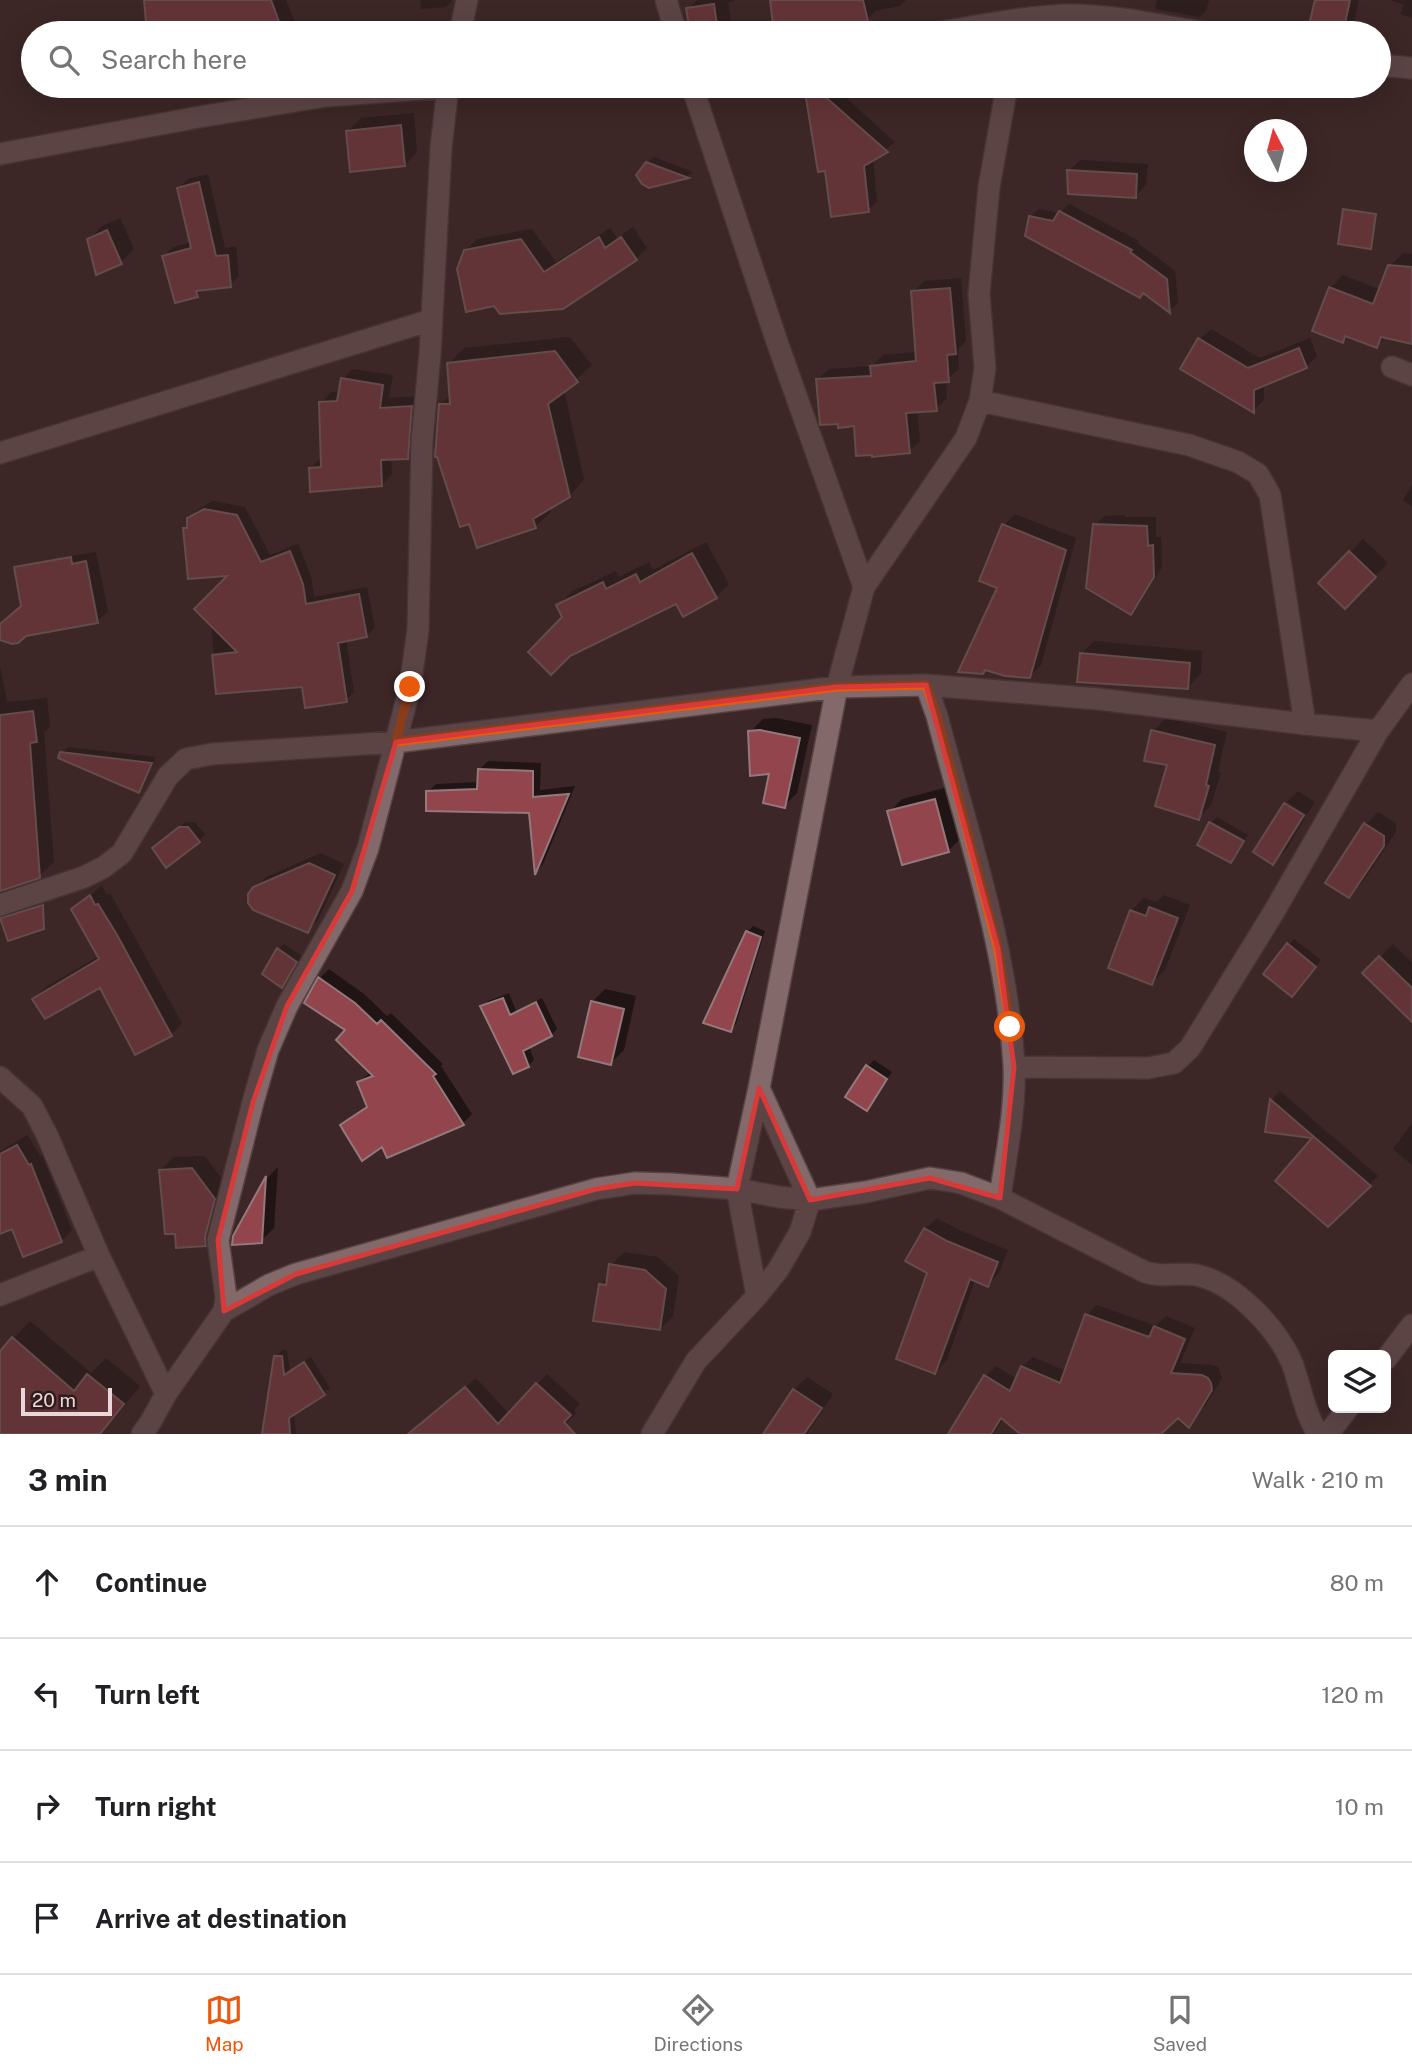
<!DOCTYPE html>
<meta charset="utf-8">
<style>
:root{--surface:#fff;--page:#f2f2f2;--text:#202124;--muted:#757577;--line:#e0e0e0;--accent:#ea580c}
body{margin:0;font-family:"Public Sans",sans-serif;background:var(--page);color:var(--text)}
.controls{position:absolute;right:21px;bottom:21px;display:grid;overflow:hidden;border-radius:10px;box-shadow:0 7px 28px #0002}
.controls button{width:63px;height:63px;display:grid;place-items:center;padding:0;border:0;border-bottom:2px solid var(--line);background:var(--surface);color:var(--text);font:35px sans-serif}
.compass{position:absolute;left:1244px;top:119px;width:63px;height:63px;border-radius:50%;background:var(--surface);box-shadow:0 7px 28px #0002;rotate:354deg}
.scale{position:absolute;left:21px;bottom:18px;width:91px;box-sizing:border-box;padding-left:7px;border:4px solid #e8d8d9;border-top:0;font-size:19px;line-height:24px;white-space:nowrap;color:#e8d8d9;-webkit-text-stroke:5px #311c1d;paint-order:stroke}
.stop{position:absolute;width:21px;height:21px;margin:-16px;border:5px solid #ea580c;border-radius:50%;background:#fff}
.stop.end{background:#ea580c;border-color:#fff;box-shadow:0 2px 7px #0008}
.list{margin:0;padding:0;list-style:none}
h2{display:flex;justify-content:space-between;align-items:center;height:91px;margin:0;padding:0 28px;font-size:30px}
h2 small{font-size:23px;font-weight:400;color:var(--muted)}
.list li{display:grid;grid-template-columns:46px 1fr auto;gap:21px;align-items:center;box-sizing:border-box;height:112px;padding:0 28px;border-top:2px solid var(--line)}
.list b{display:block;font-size:26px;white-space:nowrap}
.list em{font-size:23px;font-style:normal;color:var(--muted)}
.icon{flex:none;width:38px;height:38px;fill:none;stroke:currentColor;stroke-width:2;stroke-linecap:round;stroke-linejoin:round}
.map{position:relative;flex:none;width:1412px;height:1434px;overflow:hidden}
.search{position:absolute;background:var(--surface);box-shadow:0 7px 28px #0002;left:21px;right:21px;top:21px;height:77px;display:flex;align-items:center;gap:18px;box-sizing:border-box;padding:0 24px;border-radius:38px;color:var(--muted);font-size:26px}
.sheet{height:539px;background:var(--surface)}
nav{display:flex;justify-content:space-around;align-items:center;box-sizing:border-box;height:98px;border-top:2px solid var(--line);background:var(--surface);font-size:19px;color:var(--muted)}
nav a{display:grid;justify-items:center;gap:4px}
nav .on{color:var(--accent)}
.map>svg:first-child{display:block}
.shadow{fill:#0007}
.building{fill:#92454c;stroke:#94797a;stroke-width:2}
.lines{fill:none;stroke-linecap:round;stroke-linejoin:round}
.minor-casing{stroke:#554344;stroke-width:24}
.minor{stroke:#84696a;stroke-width:21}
.route{stroke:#ea580c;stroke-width:9}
.marked{fill:none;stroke:#d83a3a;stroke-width:5;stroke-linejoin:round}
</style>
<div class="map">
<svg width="1412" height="1434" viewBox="0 0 1412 1434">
<rect width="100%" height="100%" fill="#3c2627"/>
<path class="shadow" d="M154 0H286L299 33H149L146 8Z
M420 0H453L446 7 421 9Z
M697 0H736L728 3 733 33H692L688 9Z
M839 0H906L900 6 875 11 868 19 844 26 845 29 840 33H776L774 21Z
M1157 0H1209L1206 11 1200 17 1155 9Z
M1316 0H1359L1354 24 1345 33H1324L1310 30Z
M1390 0H1412V18L1400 14 1404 5Z
M806 86H833L895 142 873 159 877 201 868 210 827 169 819 170Z
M414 113 417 152 405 165 348 131 361 118Z
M654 157 693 172 688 176 649 186 647 163Z
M1080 160 1148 164 1146 185 1135 196 1069 171Z
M208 174 225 248 236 246 239 276 230 285 204 288 197 295 164 256 173 247 191 242 179 188 188 179Z
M1069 204 1139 241 1138 243 1175 271 1178 303 1170 310 1030 217 1039 209 1060 213Z
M120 218 134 249 121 262 89 239 102 226Z
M633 227 647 248 636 259 562 307 465 251 477 239 532 229 556 262 610 228 617 238Z
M1403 253 1412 254V310L1377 346 1348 336 1343 341 1330 288 1343 275 1381 290 1390 266Z
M961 278 966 341 958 350 959 369 946 380 947 398 936 409 917 411 920 441 909 452 856 424 817 380 829 369 872 366 883 355 917 352 913 292 924 281Z
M1211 329 1260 358 1310 338 1317 356 1306 367 1264 384V400L1254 410 1200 339Z
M570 337 592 365 564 390 584 480 569 496 550 507 551 512 535 527 440 405 451 394 449 363 464 348Z
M353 369 393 375 389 398 422 396 418 446 408 457 391 458 392 474 382 485 310 468 321 458V403L331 392H341L343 379Z
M1412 485V506L1403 500Z
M213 501 245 507 270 555 298 544 311 576 314 597 367 587 375 627 367 636 346 639 354 692 346 700 304 685 218 692 211 624 232 574 185 529 189 525 188 518 197 510Z
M1015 514 1076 538 1041 665 1030 676 1000 587 1004 525Z
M1125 515V517H1156V537H1161L1162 567 1139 604 1130 613 1095 525 1104 516Z
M1363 539 1388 563 1345 607 1320 583Z
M706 542 729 584 716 597 564 617 559 605 571 592 616 571 619 577 649 562 653 570Z
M96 552 108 611 97 621 53 568 64 557Z
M1094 641 1202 651 1201 674 1188 687 1081 654Z
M0 666 7 702 47 698 50 726 44 733 54 862 39 876 0 886Z
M776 718 812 725 797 793 784 806 771 772 750 732 763 719Z
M1166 718 1227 732 1218 772 1221 773 1211 805 1198 818 1153 731Z
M68 747 156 757 144 785 138 791 62 753Z
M488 761 541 763 540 790 575 786 543 864 537 871 530 811 428 792 436 784 479 782V770Z
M948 787 961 838 948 851 889 812 902 799Z
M1298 791 1315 802 1307 815 1287 802Z
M1286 803V806L1305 818 1286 850 1273 862 1256 852Z
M1378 812 1396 823V832L1362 883 1349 896 1365 825Z
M1217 817 1248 835 1231 861 1211 823Z
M186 822H195L205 835 199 841 160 842Z
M321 853 344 864 318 920 307 931 254 888 266 877Z
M102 885 107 895 110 893 182 1023 171 1035 101 985 34 999 46 987 99 956 73 910Z
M1164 895 1190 905 1165 970 1152 983 1131 911 1144 898 1156 902Z
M753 926 765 931 736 1024 730 1030 747 932Z
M1294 939 1321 960 1298 989 1288 945Z
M284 944 302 956 282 986 279 949Z
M1393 944 1412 962V1020L1365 973Z
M329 969 364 994 387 1016 391 1013 443 1064 441 1066 472 1114 463 1123 383 1145 342 1125 368 1105 359 1082 371 1072 320 978Z
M605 989 636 996 624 1050 611 1063 592 1002Z
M509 993 516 1011 542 998 557 1029 551 1035 529 1046 534 1060 528 1066 482 1007 488 1001Z
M874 1060 892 1072 867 1108 868 1066Z
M1280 1091 1378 1176 1328 1225 1277 1180 1316 1136 1267 1131 1272 1100Z
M1412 1123V1165L1393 1149Z
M28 1135 40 1156 42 1155 72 1230 61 1241 0 1221V1151Z
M205 1156 227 1186 218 1232 205 1245 177 1232 161 1170 174 1157Z
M278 1167 274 1228 261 1241H233L268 1177Z
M937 1218 959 1230 1008 1250 999 1273 987 1285 975 1280 947 1360 935 1372 925 1229Z
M624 1252 658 1257 679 1276 673 1316 660 1329 600 1285 609 1276 611 1265Z
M1097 1305 1156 1326 1166 1316 1195 1328 1180 1363 1213 1365 1218 1367 1222 1378 1205 1406 1194 1416 1004 1418 993 1434H950L986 1376 996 1366 1017 1379 1022 1367 1033 1357 1066 1371 1087 1315Z
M30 1321 91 1373 106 1358 140 1386 101 1434H6L0 1429V1353Z
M282 1350 287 1351 290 1370 311 1357 330 1388 294 1413 296 1434H263L276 1357Z
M547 1374 580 1404 574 1410 576 1413 557 1434H436V1411L476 1378 509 1414Z
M807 1377 833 1394 807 1434H765L794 1390Z"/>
<path class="building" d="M144 0H271L281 27 268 33H147Z
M770 0H863L868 21 838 29 839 33H774Z
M1315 0H1350L1343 33H1307Z
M714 4 718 33H690L686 8Z
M804 86H813L888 152 864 166 869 212 831 217 825 171 818 172Z
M401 125 405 166 350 172 346 131Z
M646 162 689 178 649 188 642 184 636 175Z
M1067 170 1137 174 1136 198 1068 194Z
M199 182 216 256 228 255 231 287 196 291 198 297 175 303 162 256 191 248 177 188Z
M1343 209 1376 214 1371 249 1338 244Z
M1059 211 1132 250 1130 252 1167 279 1170 313 1143 293 1140 298 1025 236 1029 216 1053 221Z
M107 230 122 264 96 275 87 239Z
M599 237 605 248 621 237 637 260 563 309 500 314 494 306 466 312 457 269 464 250 521 239 544 272Z
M1388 265 1412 267V344L1381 337 1377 348 1345 336 1343 343 1312 331 1329 287 1373 304Z
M950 288 956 354 947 355 949 382 934 383 937 411 906 413 910 453 872 457V455L856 456 854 426 838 428V424L820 425 816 379 871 376 870 366 916 361 911 291Z
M1198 338 1248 368 1299 348 1307 368 1254 390V413L1180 369Z
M555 351 578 382 548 404 570 497 533 519 536 528 477 548 469 524 460 527 437 457H435L439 404H450L447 363Z
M341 378 383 385 380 408 412 406 408 459 381 460 382 486 310 492 309 468 321 467 319 402 337 401Z
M204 509 237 515 261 562 290 551 303 584 306 604 359 594 367 637 338 643 347 702 305 708 302 687 216 694 212 655 237 652 194 609 227 576 188 579 183 528H187V518Z
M1002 524 1066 550 1030 678 1005 676 985 670 983 674 958 672 997 588 979 581Z
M1093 524 1147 526 1148 546 1153 545 1154 577 1131 615 1086 588Z
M1349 551 1376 577 1345 609 1318 583Z
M692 553 717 598 683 617 676 604 570 656 551 675 528 652 562 617 556 605 603 582 606 589 636 574 640 582Z
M71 557 72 564 86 561 98 623 26 636 18 643 12 644 0 640V624L21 606 14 567Z
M1080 653 1190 663 1188 689 1077 682Z
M33 711 37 742 30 743 40 878 0 891V715Z
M760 730 800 738 785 808 763 803 769 774 750 776 748 731Z
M1151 730 1215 745 1206 785 1209 786 1199 820 1155 806 1167 765 1144 761Z
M60 752 152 763 139 793 58 758Z
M478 769 533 771V797L569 794 535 875 529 813 426 811V791L477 789Z
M935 799 949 852 902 865 887 811Z
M1284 803 1304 815 1273 865 1253 852Z
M1209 822 1244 841 1231 863 1197 845Z
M1364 823 1384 836V846L1349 898 1325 883Z
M179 827H188L200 842 166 868 152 848Z
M309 863 335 875 308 933 253 910 248 903V894L253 887Z
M90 895 95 905 98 904 116 933 172 1036 135 1055 100 988 45 1019 32 999 99 959 71 909Z
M43 905 44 929 8 941 0 918Z
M1149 907 1178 918 1152 985 1108 968 1130 910 1146 916Z
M746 931 761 937 731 1032 703 1023Z
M1287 943 1316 967 1292 997 1263 974Z
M277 948 297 962 282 988 262 974Z
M1379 956 1412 988V1022L1362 973Z
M318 977 355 1003 377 1024 381 1020 436 1074 433 1076 464 1125 387 1158 382 1147 362 1161 340 1125 367 1107 357 1082 373 1076 336 1040 345 1030 304 1003Z
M503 998 510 1015 536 1002 552 1036 523 1051 529 1067 513 1074 480 1006Z
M591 1001 624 1009 611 1065 578 1057Z
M866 1065 887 1079 867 1111 845 1097Z
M1270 1099 1371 1186 1328 1227 1275 1181 1312 1138 1265 1132Z
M17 1145 29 1165 31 1164 62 1242 23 1257 12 1229 0 1234V1154Z
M192 1168 215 1199 205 1237 206 1246 176 1248 175 1234H165L159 1170Z
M266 1176 262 1243 232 1245 233 1236Z
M924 1228 947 1241 998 1262 988 1287 970 1279 935 1374 896 1359 927 1273 905 1261Z
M609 1264 645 1270 666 1289 660 1330 593 1321 599 1284 606 1285Z
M1085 1314 1149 1337 1154 1326 1185 1339 1171 1373 1202 1375 1208 1378 1211 1383 1212 1390 1189 1428 1178 1418 1161 1434H1020L1001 1418 991 1434H948L984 1375 1010 1391 1021 1366 1060 1383Z
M12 1337 74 1391 87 1374 124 1404 100 1434H0V1351Z
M274 1356H282L284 1375 304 1362 325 1395 289 1418 290 1434H262Z
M536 1383 571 1415 564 1422 575 1434H408L465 1387 498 1424Z
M793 1389 822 1408 804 1434H763Z"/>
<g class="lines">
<defs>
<path id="minor" d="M666 0 676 33
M460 33 467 0
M936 33C979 26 1021 17 1065 15 1111 14 1158 25 1204 33
M1379 65 1412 68
M448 86 441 148 430 354 422 440 418 630 410 687 368 848 352 891 287 1006 268 1050 253 1102 218 1240 226 1297 224 1311 269 1285 296 1274 596 1189 635 1183 671 1184 737 1189 779 1197 810 1200 866 1192 930 1178 961 1183 1000 1198 1145 1272C1165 1279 1184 1270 1204 1277 1239 1288 1278 1330 1292 1363 1301 1387 1304 1412 1318 1434
M692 86 776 339 864 587
M1007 86 989 187 979 294 985 368 980 401 1189 445 1238 462 1258 474 1270 495 1305 724
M0 154 199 117 326 96 448 87
M1392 367 1412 375
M0 453 431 320
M926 685 937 716C967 831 1007 947 1014 1065 1016 1109 1006 1155 1000 1198
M0 905 84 877 104 867 122 853 168 776 186 759 212 754 396 742 837 687 926 685 1098 699 1305 724 1378 731
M1014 1067 1148 1068 1174 1063 1190 1048 1272 915 1378 731 1412 684
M0 1077 32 1106 47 1135 99 1256 166 1394
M0 1295 99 1256
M757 1296 737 1189 759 1088 837 687 864 587 966 438 980 401
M1386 1359 1412 1325
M142 1434 150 1423 166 1394 224 1311
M652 1434 696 1361 757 1296 778 1270 800 1232 810 1200 759 1088
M1328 1434 1348 1408"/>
</defs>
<use href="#minor" class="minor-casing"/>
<use href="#minor" class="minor"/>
</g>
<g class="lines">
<path class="route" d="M410 687 396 742 837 687 926 685 937 716 998 949 1010 1027"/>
</g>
<path d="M0 0H1412V1434H0ZM926 685 998 949 1014 1067 1000 1198 930 1178 810 1200 759 1088 737 1189 635 1183 596 1189 296 1274 224 1311 218 1240 253 1102 287 1006 352 891 396 742 837 687Z" fill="#3c2627" fill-opacity=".55" fill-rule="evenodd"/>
<path class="marked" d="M926 685 998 949 1014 1067 1000 1198 930 1178 810 1200 759 1088 737 1189 635 1183 596 1189 296 1274 224 1311 218 1240 253 1102 287 1006 352 891 396 742 837 687Z"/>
</svg>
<div class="controls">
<button><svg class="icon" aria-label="layers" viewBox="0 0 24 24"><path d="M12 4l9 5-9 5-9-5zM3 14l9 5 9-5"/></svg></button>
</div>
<svg class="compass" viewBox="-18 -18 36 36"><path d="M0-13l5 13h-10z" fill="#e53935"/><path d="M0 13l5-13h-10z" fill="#757577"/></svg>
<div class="scale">20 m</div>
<div class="stop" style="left:1010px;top:1027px"></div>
<div class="stop end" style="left:410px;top:687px"></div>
<div class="search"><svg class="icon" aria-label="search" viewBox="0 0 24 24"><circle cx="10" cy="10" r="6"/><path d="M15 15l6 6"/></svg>Search here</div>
</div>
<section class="sheet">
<h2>3 min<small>Walk · 210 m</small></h2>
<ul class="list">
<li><svg class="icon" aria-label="ahead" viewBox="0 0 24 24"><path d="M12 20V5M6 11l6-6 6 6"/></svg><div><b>Continue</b></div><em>80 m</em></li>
<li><svg class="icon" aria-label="left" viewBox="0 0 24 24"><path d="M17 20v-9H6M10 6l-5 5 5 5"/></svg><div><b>Turn left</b></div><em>120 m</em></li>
<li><svg class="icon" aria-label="right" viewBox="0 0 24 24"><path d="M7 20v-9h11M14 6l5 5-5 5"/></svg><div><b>Turn right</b></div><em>10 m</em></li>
<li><svg class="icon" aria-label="arrive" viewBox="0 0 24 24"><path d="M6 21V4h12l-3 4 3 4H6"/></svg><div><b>Arrive at destination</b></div></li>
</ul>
</section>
<nav>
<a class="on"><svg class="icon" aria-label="map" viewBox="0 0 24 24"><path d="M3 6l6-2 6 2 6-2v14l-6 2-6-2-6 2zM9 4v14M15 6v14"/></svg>Map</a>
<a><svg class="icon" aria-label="directions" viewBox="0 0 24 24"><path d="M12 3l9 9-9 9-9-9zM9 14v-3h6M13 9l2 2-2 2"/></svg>Directions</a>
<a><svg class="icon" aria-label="saved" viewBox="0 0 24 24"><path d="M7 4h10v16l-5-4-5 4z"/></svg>Saved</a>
</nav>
